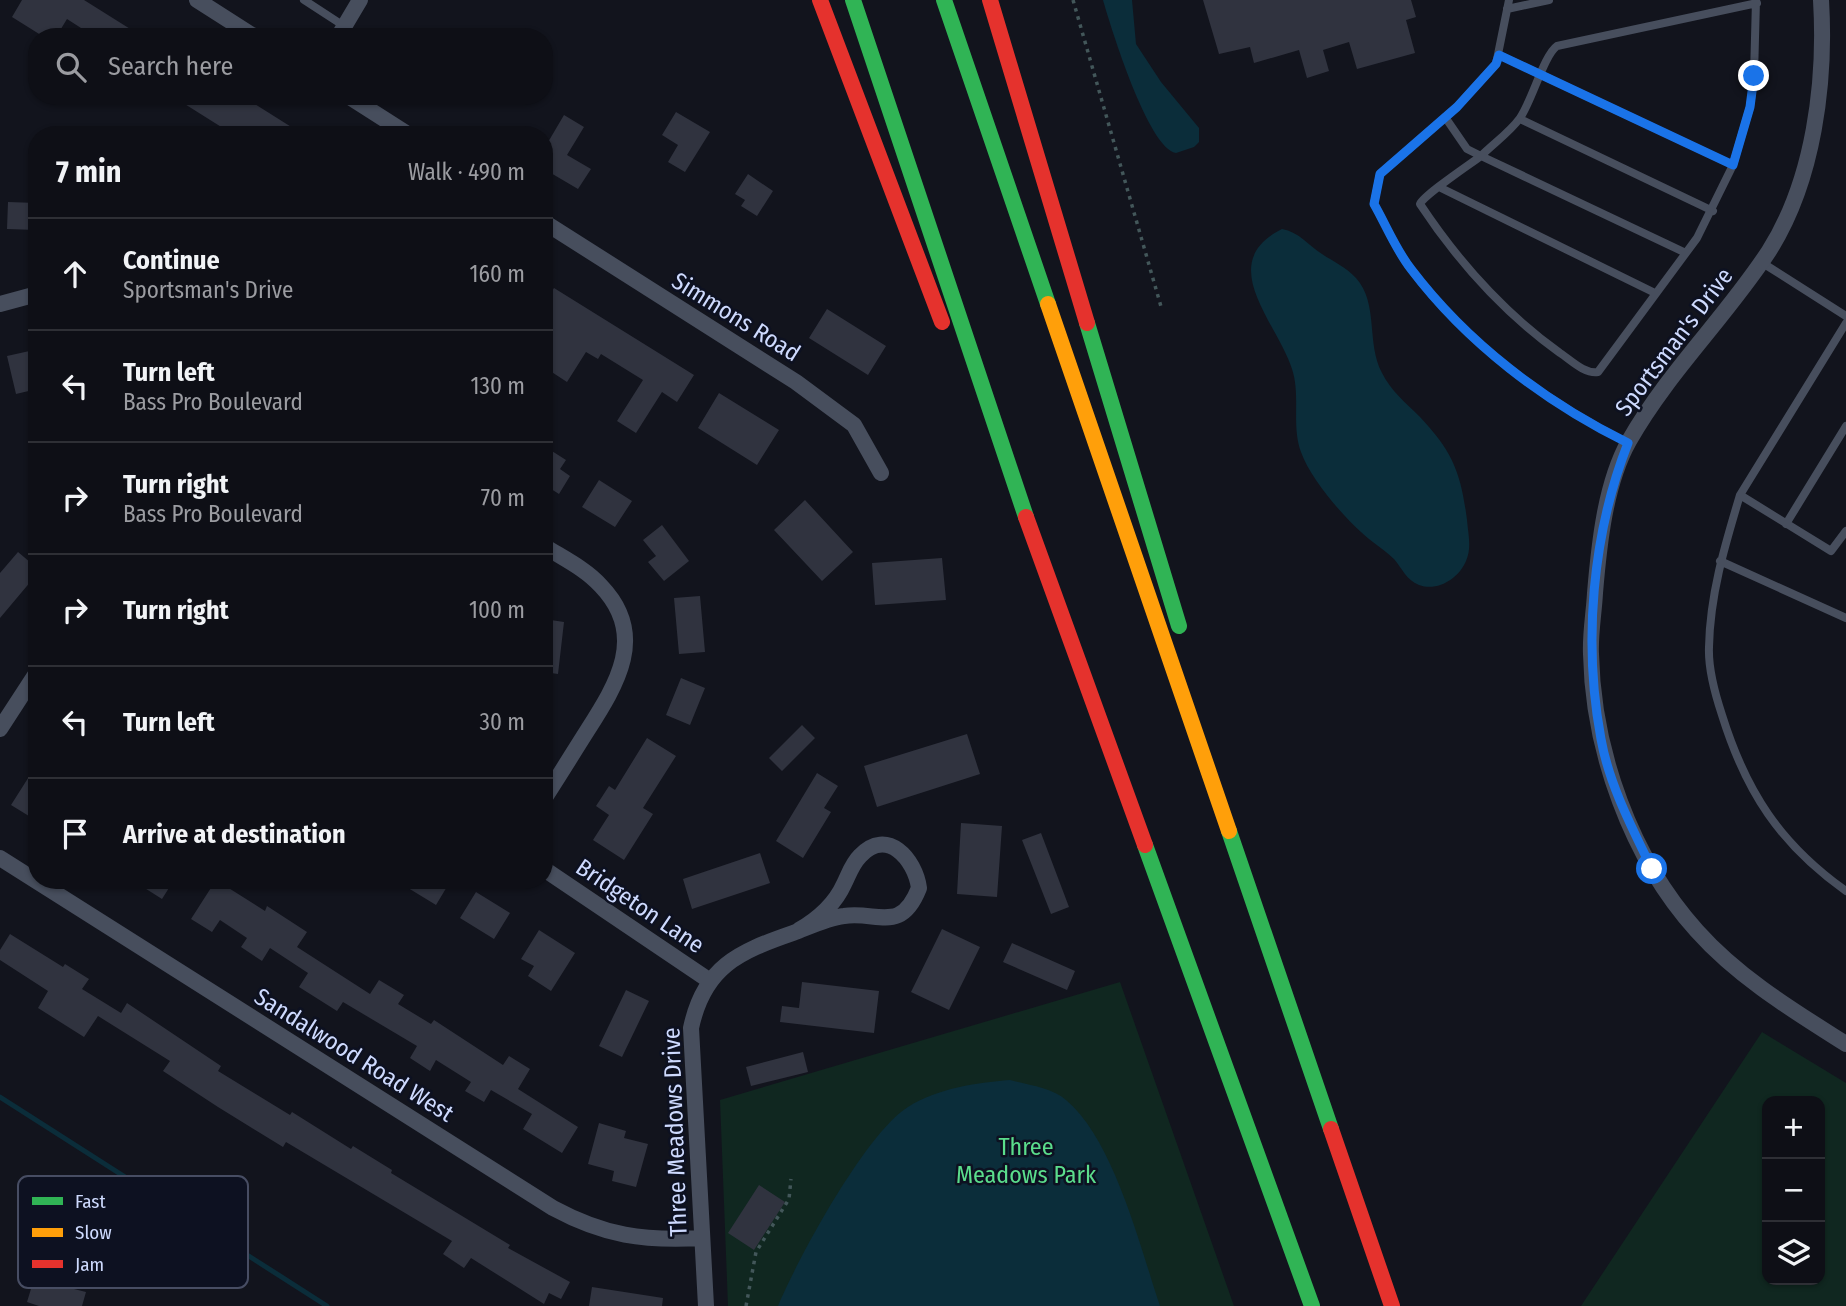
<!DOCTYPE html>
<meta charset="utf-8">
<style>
:root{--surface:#0e0f16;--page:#1c1d23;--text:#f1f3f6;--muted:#9b9ca1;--line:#2e2f35}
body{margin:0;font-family:"Fira Sans Condensed",sans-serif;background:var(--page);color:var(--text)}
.controls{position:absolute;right:21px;bottom:21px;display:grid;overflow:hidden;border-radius:14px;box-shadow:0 2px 5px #0004}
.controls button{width:63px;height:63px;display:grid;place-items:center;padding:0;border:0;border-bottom:2px solid var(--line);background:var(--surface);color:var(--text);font:35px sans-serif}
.stop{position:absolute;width:21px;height:21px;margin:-16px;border:5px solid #1a73e8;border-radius:50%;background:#fff}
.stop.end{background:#1a73e8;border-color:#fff;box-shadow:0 2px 7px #0008}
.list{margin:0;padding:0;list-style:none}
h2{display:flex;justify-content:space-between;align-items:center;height:91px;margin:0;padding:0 28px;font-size:30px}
h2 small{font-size:23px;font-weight:400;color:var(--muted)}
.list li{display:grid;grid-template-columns:46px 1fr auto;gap:21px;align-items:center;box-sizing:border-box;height:112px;padding:0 28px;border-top:2px solid var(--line)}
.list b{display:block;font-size:26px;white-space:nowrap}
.list p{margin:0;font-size:23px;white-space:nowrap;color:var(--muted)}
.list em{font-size:23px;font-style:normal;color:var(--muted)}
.icon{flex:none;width:38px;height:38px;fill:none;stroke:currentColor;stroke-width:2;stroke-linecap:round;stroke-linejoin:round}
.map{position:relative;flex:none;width:1846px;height:1306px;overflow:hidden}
.search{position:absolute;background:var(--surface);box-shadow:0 2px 5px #0004;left:28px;top:28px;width:525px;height:77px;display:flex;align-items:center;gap:18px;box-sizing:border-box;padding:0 24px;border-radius:28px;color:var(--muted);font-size:26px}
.panel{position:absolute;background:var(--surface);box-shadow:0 2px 5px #0004;left:28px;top:126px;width:525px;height:763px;border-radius:28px}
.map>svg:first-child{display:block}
.green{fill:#102720;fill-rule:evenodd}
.water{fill:#0b2d3a}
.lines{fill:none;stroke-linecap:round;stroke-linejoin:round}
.stream{stroke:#0b2d3a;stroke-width:5}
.building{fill:#30333f}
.path{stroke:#43575a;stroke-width:3.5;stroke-dasharray:3.5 5;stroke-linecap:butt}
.lane{stroke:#474e5d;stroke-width:8}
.street{stroke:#474e5d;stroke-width:16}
.fast{stroke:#30b455;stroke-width:16}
.slow{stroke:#ff9f0a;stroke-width:16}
.jam{stroke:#e5322d;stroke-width:16}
.route{stroke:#1a73e8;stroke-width:9}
.labels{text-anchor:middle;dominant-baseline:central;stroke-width:5;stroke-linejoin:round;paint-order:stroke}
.street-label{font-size:24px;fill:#cedafe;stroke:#0d1121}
.park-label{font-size:24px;fill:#5bdd8c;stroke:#0d1121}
.key{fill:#0d1121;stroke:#474d63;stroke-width:2}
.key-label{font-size:19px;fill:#cedafe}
</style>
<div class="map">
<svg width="1846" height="1306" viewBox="0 0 1846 1306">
<rect width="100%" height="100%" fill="#12141d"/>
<path class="green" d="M1120 982 1234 1306H728L720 1100Z
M1762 1032 1846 1083V1306H1581ZM1767 1101H1820V1280H1767Z"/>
<path class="water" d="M1103 0H1132L1136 44 1161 82 1199 128V142L1194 147 1176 153C1148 148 1111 28 1103 0Z
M1282 229C1299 232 1308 245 1322 254 1334 262 1346 267 1356 278 1379 304 1366 343 1382 373 1391 391 1406 403 1420 417 1453 452 1461 473 1467 520 1468 533 1472 548 1466 561 1459 578 1438 592 1419 585 1406 580 1402 568 1394 559 1384 549 1371 542 1361 532 1341 514 1310 478 1301 452 1291 425 1301 396 1292 369 1277 322 1214 263 1282 229Z
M1010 1080C1028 1085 1053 1088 1066 1100 1114 1140 1140 1247 1160 1306H778C798 1258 866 1133 908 1107 938 1088 976 1083 1010 1080Z"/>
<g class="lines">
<path class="stream" d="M0 1097 327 1306"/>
</g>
<path class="building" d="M22 0H84L143 37H95L67 19 56 37H44L12 17Z
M1203 0H1411L1416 17 1406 20 1415 53 1357 69 1349 42 1323 50 1329 71 1307 78 1299 50 1254 63 1250 47 1219 54Z
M172 96H242L304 135H234Z
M676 112 710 132 685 172 668 162 678 145 662 135Z
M564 115 584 127 567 155 591 169 578 189 544 169V149Z
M748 174 773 191 757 216 741 206 745 200 735 194Z
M8 202 37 203V230L7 229Z
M554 288 694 375 677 402 662 392 636 433 617 421 643 380 601 354 598 359 586 352 567 382 544 367V303Z
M827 309 886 346 868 375 809 338Z
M34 350 37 389 16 394 7 356Z
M719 393 779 430 757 465 698 428Z
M544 446 566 460 560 469 570 476 559 494 548 487 544 494Z
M599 480 632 501 615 527 582 507Z
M805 500 853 552 822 581 774 530Z
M662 525 689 561 664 581 648 562 656 556 643 540Z
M18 552 37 568V574L0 618V573Z
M942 558 946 600 875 605 872 563Z
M700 596 705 652 679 654 674 598Z
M544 619 564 622 558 674 544 672Z
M681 678 705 688 690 725 666 715Z
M802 725 815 738 782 771 769 758Z
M967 734 980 774 877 807 864 766Z
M647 738 676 756 643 808 653 814 624 860 593 840 609 815 596 806 609 786 615 790Z
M37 764V821L11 805Z
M817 773 838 786 824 808 831 812 803 858 776 841Z
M961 823 1002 826 997 897 957 894Z
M1041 833 1069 907 1051 914 1022 840Z
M760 853 770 883 692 909 683 879Z
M132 880H174L162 899Z
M216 880 265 911 267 906 307 932 297 947 370 994 379 980 404 995 398 1004 431 1024 434 1020 503 1065 509 1056 530 1069 518 1089 578 1127 562 1153 523 1129 532 1114 491 1090 484 1102 465 1091 471 1082 436 1060 430 1071 410 1058 417 1046 343 1002 337 1011 299 987 308 973 270 948 262 961 241 947 247 938 220 920 212 932 191 919Z
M395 880H451L436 905Z
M476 892 510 913 494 939 460 918Z
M942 929 980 947 949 1010 911 992Z
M539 930 575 953 551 991 528 976 534 966 521 959Z
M10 934 63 967 65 964 89 979 82 989 121 1013 127 1003 221 1066 218 1071 290 1115 292 1112 351 1149 353 1146 392 1170 391 1173 510 1245 508 1248 570 1282 561 1299 549 1293 544 1304 471 1258 464 1268 443 1254 452 1241 286 1142 283 1147 218 1107 163 1071 170 1061 98 1016 84 1037 38 1008 48 991 0 960V950Z
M1012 943 1075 971 1067 990 1003 962Z
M802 982 879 991 874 1033 780 1022 782 1006 799 1008Z
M626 990 649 1001 622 1057 599 1046Z
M803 1052 808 1072 751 1086 746 1067Z
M599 1123 626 1131 624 1138 648 1144 636 1187 612 1181 614 1171 588 1164Z
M759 1185 785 1202 754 1250 728 1233Z
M34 1279 86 1292 82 1306H39L27 1302Z
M592 1287 663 1298 662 1306H589Z"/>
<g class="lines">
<path class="path" d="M1073 0 1162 310
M746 1306 756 1252 789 1199 791 1179"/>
<path class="lane" d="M304 0 344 26
M1509 0 1496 64 1457 107 1380 174 1374 204C1386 225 1396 250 1411 269 1467 343 1545 402 1628 443
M1507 9 1549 0
M1499 55 1733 165
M1445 117 1467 149 1481 156C1469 165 1424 195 1420 204 1459 263 1503 312 1560 353 1571 360 1584 374 1598 372L1697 238 1733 165 1750 107 1754 76 1756 0
M1520 119 1713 211
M1441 188 1655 293
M1686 253 1481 156C1493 144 1510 132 1520 118 1532 101 1544 55 1557 46L1757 3
M1761 262 1846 316
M1846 323 1740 495 1831 551 1846 531
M1740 495C1725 545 1710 594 1709 647 1708 670 1715 694 1722 715 1746 792 1780 844 1846 891
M1786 524 1846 426
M1720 561 1846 618"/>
<path class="street" d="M197 0 255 37
M1821 0C1826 82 1814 180 1769 251 1726 317 1668 372 1629 441 1605 484 1599 545 1595 593 1594 613 1590 634 1591 654 1593 751 1631 858 1697 931 1739 978 1794 1011 1846 1044
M338 37 360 0
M348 96 409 135
M544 222 796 382 854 425 881 473
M0 304 37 294
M544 546C563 558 586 569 601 586 648 635 617 684 587 731 573 753 559 776 544 799
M0 729 37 672
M0 858 553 1208C605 1236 643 1241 701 1238
M544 869 710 981
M706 1306 691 1028C704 967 738 952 793 933 809 927 827 918 844 916 878 911 901 934 919 888 915 859 887 827 860 856 852 864 849 874 844 884 835 904 818 919 799 930"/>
<path class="fast" d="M853 0 1026 517
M944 0 1048 304
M1087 323 1179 626
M1229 831 1331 1129
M1145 845 1312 1306"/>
<path class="slow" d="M1048 304 1229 831"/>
<path class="jam" d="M820 0 942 322
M990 0 1087 323
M1026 517 1145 845
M1331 1129 1392 1306"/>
</g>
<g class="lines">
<path class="route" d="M1652 869C1632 828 1609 784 1601 739 1583 643 1592 535 1628 443 1545 402 1467 343 1411 269 1396 250 1386 225 1374 204L1380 174 1457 107 1496 64 1499 55 1733 165 1750 107 1754 76"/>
</g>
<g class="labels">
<g class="street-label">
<text transform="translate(736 317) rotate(32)">Simmons Road</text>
<text transform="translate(1674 342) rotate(-53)">Sportsman's Drive</text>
<text transform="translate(640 906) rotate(34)">Bridgeton Lane</text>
<text transform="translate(354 1055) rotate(32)">Sandalwood Road West</text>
<text transform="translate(675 1132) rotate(-92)">Three Meadows Drive</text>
</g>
<g class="park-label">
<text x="1026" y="1147">Three<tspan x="1026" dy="28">Meadows Park</tspan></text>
</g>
</g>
<rect x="18" y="1176" width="230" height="112" rx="10" class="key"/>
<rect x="32" y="1197" width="31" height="8" fill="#30b455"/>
<rect x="32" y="1228" width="31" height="9" fill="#ff9f0a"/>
<rect x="32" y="1260" width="31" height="8" fill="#e5322d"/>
<g class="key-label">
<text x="75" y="1208">Fast</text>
<text x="75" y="1239">Slow</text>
<text x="75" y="1271">Jam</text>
</g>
</svg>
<div class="controls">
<button>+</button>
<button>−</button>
<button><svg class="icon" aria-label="layers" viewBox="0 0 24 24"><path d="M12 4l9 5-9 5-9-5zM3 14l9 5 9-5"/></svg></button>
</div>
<div class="stop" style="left:1652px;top:869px"></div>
<div class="stop end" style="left:1754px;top:76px"></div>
<div class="search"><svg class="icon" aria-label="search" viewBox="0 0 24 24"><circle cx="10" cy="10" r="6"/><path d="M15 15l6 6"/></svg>Search here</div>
<section class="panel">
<h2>7 min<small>Walk · 490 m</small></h2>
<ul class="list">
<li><svg class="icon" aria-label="ahead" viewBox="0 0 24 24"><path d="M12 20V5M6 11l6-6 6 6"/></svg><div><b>Continue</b><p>Sportsman's Drive</p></div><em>160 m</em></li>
<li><svg class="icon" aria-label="left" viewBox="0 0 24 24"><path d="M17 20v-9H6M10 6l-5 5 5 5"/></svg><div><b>Turn left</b><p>Bass Pro Boulevard</p></div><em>130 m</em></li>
<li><svg class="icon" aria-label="right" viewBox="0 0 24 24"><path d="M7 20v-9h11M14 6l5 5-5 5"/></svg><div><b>Turn right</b><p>Bass Pro Boulevard</p></div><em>70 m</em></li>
<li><svg class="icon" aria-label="right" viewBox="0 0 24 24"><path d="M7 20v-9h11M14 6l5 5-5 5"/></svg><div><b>Turn right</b></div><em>100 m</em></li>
<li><svg class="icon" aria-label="left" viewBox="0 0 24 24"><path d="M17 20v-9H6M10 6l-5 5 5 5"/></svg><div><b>Turn left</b></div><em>30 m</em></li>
<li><svg class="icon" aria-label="arrive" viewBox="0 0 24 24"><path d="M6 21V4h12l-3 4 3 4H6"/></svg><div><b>Arrive at destination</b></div></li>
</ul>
</section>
</div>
